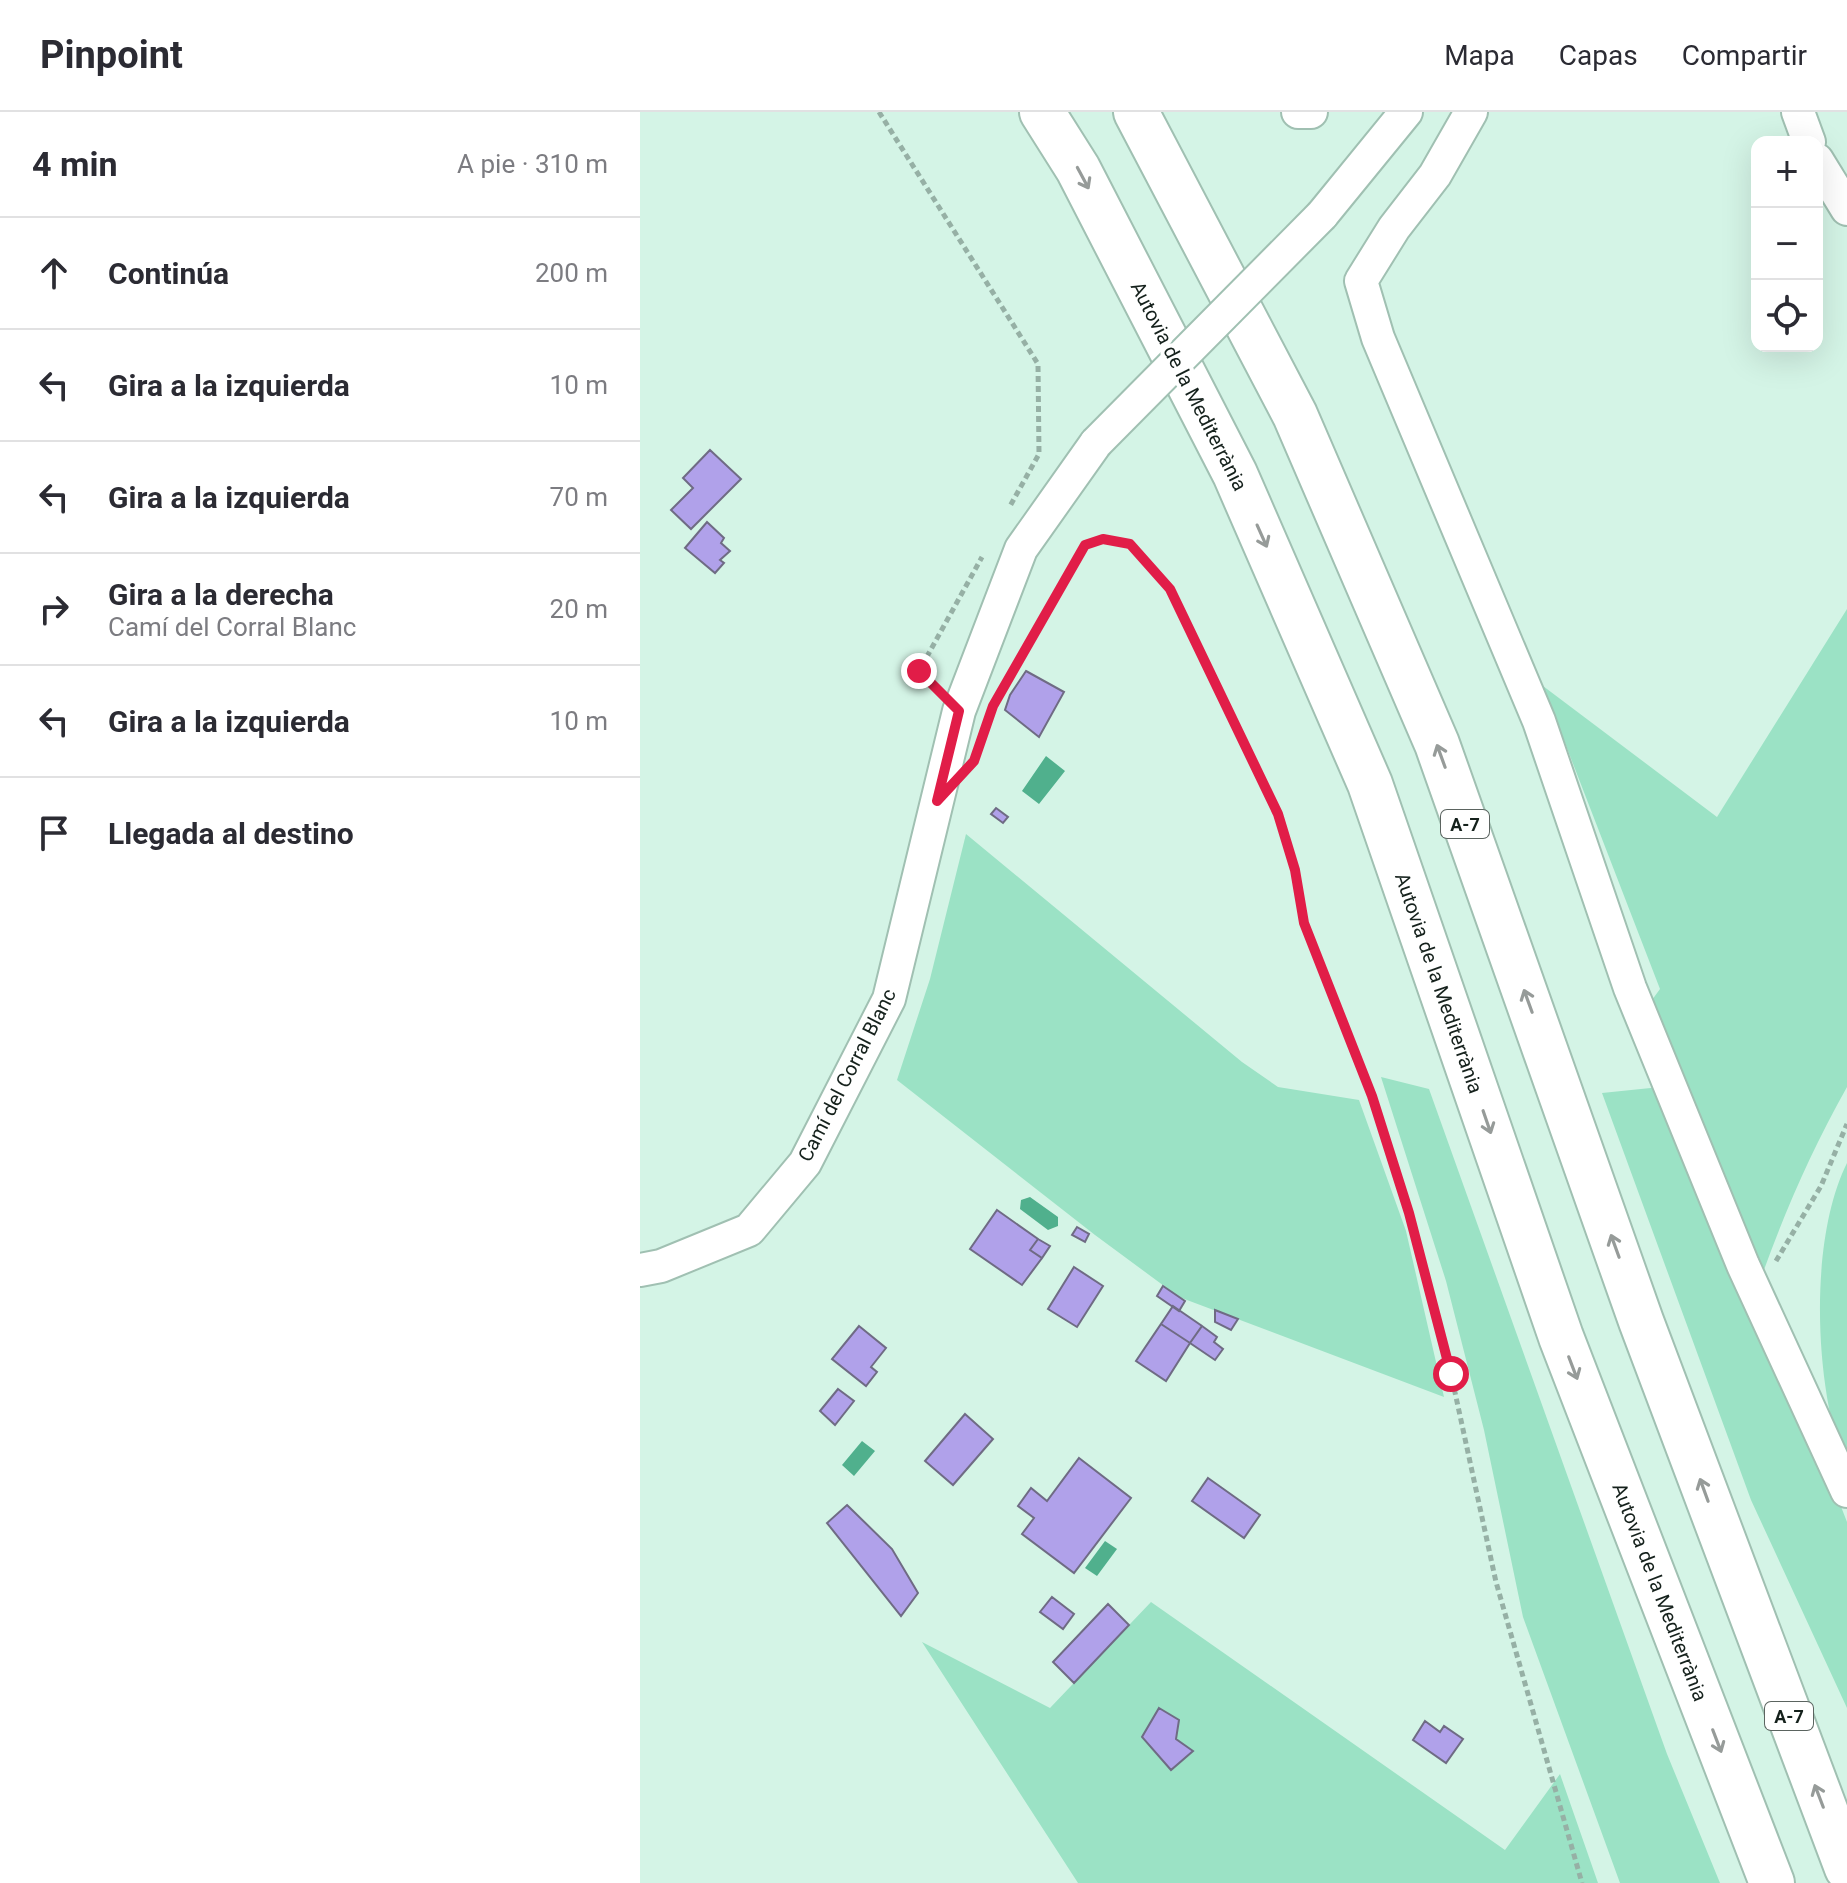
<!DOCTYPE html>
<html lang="es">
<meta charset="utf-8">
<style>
:root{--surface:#fff;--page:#f7f7f7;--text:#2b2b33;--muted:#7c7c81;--line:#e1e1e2}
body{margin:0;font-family:Roboto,sans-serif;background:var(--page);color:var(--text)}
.controls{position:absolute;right:24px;top:24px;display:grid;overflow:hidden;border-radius:16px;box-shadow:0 8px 32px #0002}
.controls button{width:72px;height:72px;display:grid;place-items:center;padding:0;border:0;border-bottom:2px solid var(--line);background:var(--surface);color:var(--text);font:40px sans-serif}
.stop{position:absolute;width:24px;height:24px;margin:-18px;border:6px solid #e11d48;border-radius:50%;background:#fff}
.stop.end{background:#e11d48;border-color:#fff;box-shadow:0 2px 8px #0008}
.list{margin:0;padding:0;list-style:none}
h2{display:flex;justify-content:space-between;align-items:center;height:104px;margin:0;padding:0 32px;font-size:34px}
h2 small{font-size:26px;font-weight:400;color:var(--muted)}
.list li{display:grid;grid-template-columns:52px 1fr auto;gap:24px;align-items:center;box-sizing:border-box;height:112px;padding:0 32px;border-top:2px solid var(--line)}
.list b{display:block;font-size:30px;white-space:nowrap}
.list p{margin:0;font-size:26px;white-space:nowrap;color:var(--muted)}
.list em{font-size:26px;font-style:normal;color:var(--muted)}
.icon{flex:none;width:44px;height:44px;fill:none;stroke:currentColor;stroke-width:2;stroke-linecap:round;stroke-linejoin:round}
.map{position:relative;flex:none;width:1207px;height:1771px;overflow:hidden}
header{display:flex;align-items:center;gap:48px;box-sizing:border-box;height:112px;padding:0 40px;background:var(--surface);border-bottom:2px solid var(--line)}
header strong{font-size:38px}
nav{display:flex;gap:44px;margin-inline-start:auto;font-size:28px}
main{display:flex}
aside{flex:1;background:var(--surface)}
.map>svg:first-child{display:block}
.green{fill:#9be2c5}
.water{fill:#50b08d}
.building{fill:#b0a1ea;stroke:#6f6b84;stroke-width:2}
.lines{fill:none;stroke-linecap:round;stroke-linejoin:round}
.minor-casing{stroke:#a0c0b2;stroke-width:36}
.motorway-casing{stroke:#a0c0b2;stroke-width:48}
.path{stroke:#96b0a5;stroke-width:5;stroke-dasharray:6 4;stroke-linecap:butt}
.minor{stroke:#fff;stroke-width:32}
.motorway{stroke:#fff;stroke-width:44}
.minor-bridge-casing{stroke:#a0c0b2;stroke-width:36;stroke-linecap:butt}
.minor-bridge{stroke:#fff;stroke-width:32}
.oneway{stroke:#969b99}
.route{stroke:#e11d48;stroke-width:10}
.labels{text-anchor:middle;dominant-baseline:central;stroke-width:8;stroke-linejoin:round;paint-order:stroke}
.shield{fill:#fff;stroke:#5b6460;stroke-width:2}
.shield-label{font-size:18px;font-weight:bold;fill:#15211c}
.street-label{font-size:20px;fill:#15211c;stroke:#fff}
</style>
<header>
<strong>Pinpoint</strong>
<nav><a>Mapa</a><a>Capas</a><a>Compartir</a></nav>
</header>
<main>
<aside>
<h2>4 min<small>A pie · 310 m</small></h2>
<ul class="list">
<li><svg class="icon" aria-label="ahead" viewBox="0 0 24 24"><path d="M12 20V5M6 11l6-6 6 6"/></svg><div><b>Continúa</b></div><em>200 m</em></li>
<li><svg class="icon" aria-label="left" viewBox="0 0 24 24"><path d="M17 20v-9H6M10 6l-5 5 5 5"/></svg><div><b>Gira a la izquierda</b></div><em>10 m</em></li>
<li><svg class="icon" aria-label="left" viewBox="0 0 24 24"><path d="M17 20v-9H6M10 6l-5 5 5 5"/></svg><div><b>Gira a la izquierda</b></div><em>70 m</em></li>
<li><svg class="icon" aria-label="right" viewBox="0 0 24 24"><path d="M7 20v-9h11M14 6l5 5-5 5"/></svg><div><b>Gira a la derecha</b><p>Camí del Corral Blanc</p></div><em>20 m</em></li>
<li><svg class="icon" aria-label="left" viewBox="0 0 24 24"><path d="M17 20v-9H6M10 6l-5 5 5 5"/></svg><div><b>Gira a la izquierda</b></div><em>10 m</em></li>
<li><svg class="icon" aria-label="arrive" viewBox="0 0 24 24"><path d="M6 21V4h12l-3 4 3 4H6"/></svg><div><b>Llegada al destino</b></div></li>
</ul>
</aside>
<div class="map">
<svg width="1207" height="1771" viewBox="0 0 1207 1771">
<rect width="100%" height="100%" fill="#d4f4e6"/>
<path class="green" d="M1207 497V975C1172 1037 1145 1099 1121 1166L1077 1067 1012 888 1020 877 903 574 1077 705Z
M326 722 602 950 638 975 719 988 766 1119 804 1285 539 1185 455 1123 257 968 290 867Z
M741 965 789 977 1027 1642 1080 1771H980L883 1505 844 1318 806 1169Z
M1030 974 1128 1207 1207 1410V1596L1111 1388 962 981Z
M1207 1051V1359C1174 1279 1168 1129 1207 1051Z
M511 1490 865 1738 920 1662 958 1771H438L282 1530 410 1596Z"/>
<path class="water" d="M406 644 425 659 399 692 382 679Z
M390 1085 418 1105V1114L408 1118 380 1097 381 1088Z
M222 1329 235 1339 214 1364 202 1353Z
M465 1429 477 1437 457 1464 445 1456Z"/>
<path class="building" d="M70 338 101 367 51 417 31 398 53 376 43 366Z
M67 410 84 426 81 431 90 439 80 448 84 451 75 461 45 436Z
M386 559 424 580 399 625 365 598 370 583Z
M356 696 368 705 363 711 351 702Z
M357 1098 398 1127 390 1138 402 1146 382 1173 330 1137Z
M437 1115 449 1122 445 1130 432 1123Z
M398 1127 410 1134 402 1146 390 1138Z
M434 1155 463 1174 437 1215 408 1197Z
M523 1174 545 1189 539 1199 517 1184Z
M533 1194 562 1214 550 1231 521 1212Z
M575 1198 598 1207 591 1218 575 1210Z
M521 1212 550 1231 526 1269 496 1249Z
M219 1214 246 1236 231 1255 237 1260 226 1274 192 1247Z
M562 1214 577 1225 574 1230 583 1237 575 1248 550 1231Z
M198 1277 214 1289 195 1313 180 1299Z
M325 1302 353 1327 313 1373 285 1349Z
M439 1346 491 1386 434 1461 382 1422 394 1406 378 1394 391 1376 407 1389Z
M568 1366 620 1403 604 1426 552 1389Z
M207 1393 252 1437 278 1481 261 1504 187 1411Z
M412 1485 434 1502 423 1517 400 1500Z
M468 1492 489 1513 434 1571 413 1550Z
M519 1596 539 1608 536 1627 553 1639 531 1658 502 1625Z
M785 1609 800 1620 804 1614 823 1627 806 1651 773 1628Z"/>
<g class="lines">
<defs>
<path id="minor" d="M658 0H671
M831 0 795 63 754 116 721 169 738 226 899 609 990 876 1103 1153 1207 1379
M1158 0 1169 30
M1177 48 1207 97
M682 103 766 0
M0 1158 21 1154 109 1118 165 1051 249 887 319 599 381 437 456 331"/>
<path id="motorway" d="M402 0 438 57 595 362 730 672 921 1225 1132 1771
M496 0 655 303 797 632 1001 1209 1207 1756"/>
</defs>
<use href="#minor" class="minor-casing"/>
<use href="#motorway" class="motorway-casing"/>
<path class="path" d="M239 0 398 252 399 342 370 394
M365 573 445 433 463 427 490 432 530 477 638 702 655 758 664 811 732 984 769 1101 811 1262 856 1470 942 1771
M296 576 279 559 342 445
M1136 1149 1181 1074 1207 1012"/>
<use href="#minor" class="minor"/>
<use href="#motorway" class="motorway"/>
<defs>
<path id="minor-bridge" d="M456 331 682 103"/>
</defs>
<use href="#minor-bridge" class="minor-bridge-casing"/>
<use href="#minor-bridge" class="minor-bridge"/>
</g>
<defs><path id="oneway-shaft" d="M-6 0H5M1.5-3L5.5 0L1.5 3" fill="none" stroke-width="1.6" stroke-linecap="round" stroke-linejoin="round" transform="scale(2)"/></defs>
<g class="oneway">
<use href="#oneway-shaft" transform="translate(443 66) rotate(62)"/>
<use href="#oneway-shaft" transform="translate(622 424) rotate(66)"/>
<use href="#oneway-shaft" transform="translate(801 644) rotate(-110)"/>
<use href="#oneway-shaft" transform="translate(888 889) rotate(-110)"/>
<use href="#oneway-shaft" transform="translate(847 1010) rotate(71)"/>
<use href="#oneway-shaft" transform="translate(975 1134) rotate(-110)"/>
<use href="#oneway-shaft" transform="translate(933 1256) rotate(69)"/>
<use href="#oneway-shaft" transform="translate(1064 1378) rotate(-110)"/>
<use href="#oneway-shaft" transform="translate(1077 1629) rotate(69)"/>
<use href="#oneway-shaft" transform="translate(1179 1684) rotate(-111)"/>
</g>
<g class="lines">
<path class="route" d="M279 559 319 599 297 689 334 649 353 594 445 433 463 427 490 432 530 477 638 702 655 758 664 811 732 984 769 1101 811 1262"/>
</g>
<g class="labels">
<g class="shield">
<rect x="801" y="698" width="48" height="28" rx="6"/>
<rect x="1125" y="1590" width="48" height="28" rx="6"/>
</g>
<g class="shield-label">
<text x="825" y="712">A-7</text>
<text x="1149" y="1604">A-7</text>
</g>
<g class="street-label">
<text transform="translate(549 274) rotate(63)">Autovia de la Mediterrània</text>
<text transform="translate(799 871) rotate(71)">Autovia de la Mediterrània</text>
<text transform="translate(207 963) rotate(-63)">Camí del Corral Blanc</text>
<text transform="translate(1020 1480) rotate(69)">Autovia de la Mediterrània</text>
</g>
</g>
</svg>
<div class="controls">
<button>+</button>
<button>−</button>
<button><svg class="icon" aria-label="locate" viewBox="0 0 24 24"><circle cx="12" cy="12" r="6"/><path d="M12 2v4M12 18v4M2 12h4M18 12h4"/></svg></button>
</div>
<div class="stop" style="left:811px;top:1262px"></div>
<div class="stop end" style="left:279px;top:559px"></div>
</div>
</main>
